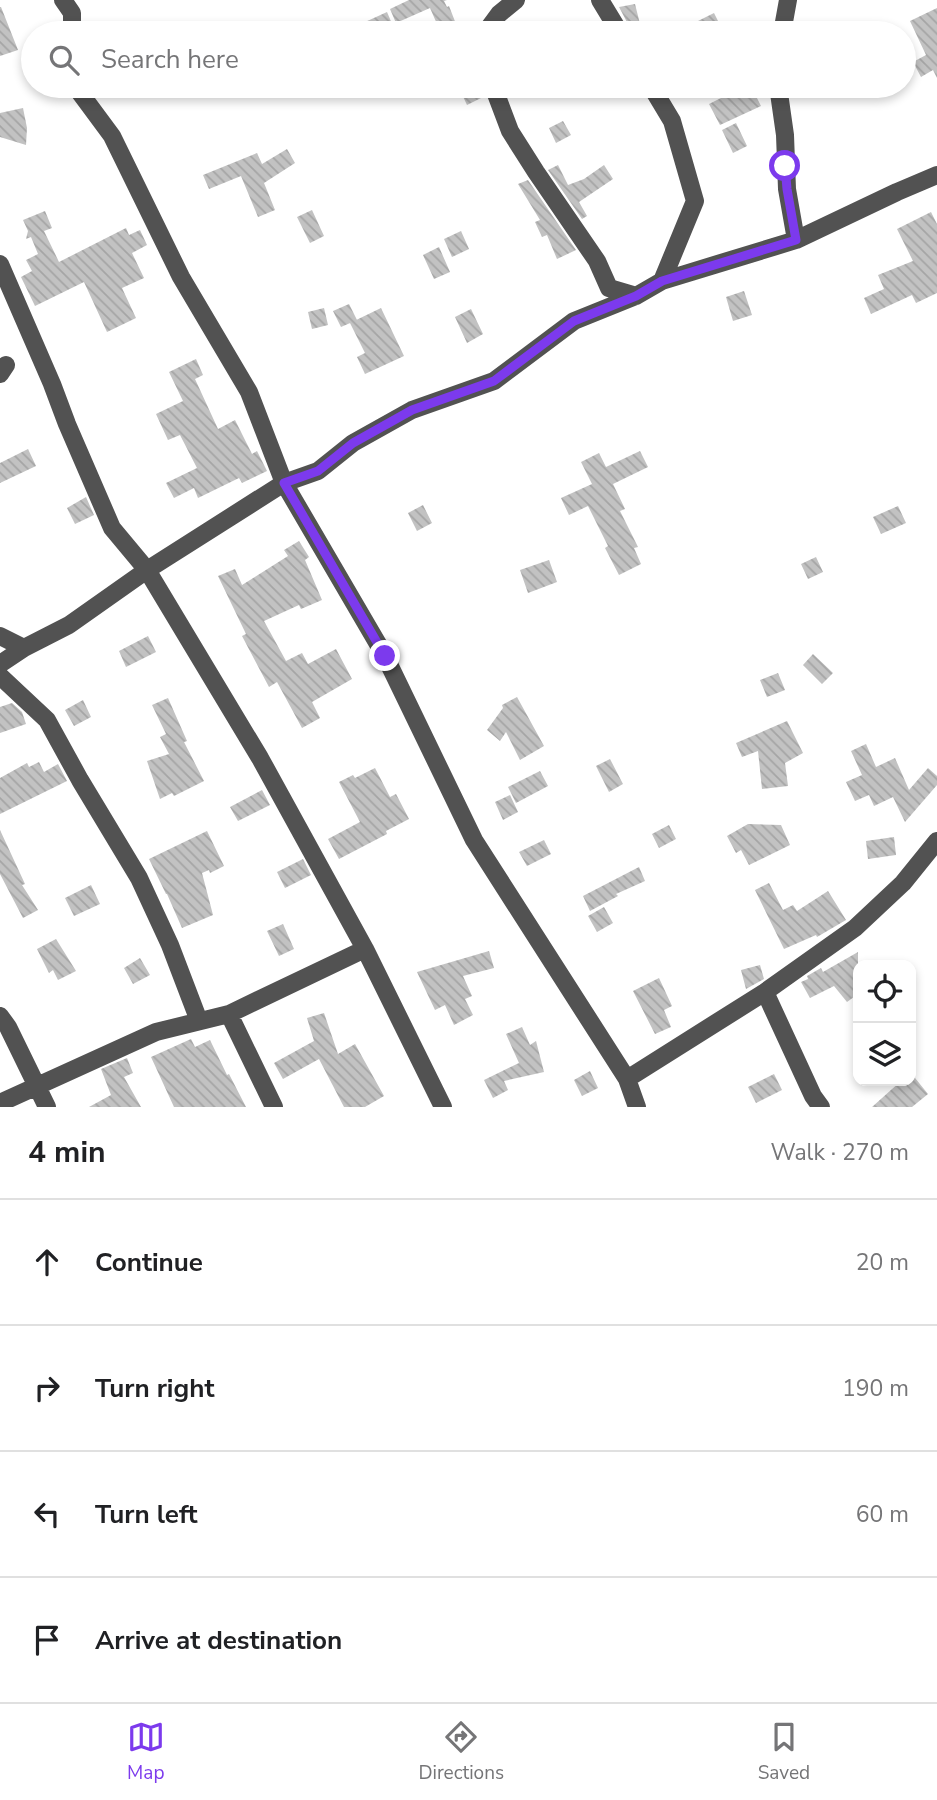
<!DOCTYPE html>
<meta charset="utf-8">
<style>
:root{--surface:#fff;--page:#f2f2f2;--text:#202124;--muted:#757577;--line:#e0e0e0;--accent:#7c3aed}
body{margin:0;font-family:"Nunito Sans",sans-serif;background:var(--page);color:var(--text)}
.controls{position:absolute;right:21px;bottom:21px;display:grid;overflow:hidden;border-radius:14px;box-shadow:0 4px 10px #0003}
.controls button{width:63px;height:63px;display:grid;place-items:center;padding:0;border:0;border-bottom:2px solid var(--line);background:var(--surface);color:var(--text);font:35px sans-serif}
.stop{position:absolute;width:21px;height:21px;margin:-16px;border:5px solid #7c3aed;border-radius:50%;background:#fff}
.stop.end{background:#7c3aed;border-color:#fff;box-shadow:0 2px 7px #0008}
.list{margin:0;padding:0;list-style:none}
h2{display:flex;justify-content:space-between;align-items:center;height:91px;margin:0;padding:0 28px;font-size:30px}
h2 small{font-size:23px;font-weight:400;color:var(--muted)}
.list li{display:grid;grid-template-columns:46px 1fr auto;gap:21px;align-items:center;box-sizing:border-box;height:126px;padding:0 28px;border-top:2px solid var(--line)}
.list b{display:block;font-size:26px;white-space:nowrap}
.list em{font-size:23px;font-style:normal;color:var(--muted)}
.icon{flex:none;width:38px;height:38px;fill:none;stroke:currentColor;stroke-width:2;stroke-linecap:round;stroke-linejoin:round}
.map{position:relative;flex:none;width:937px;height:1107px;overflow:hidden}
.search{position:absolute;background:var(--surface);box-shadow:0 4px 10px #0003;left:21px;right:21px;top:21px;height:77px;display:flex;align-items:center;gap:18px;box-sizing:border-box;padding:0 24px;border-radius:38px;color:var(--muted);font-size:26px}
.sheet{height:595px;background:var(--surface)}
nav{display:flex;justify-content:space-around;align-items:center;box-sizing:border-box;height:98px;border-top:2px solid var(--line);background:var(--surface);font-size:19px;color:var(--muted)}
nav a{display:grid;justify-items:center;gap:4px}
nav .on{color:var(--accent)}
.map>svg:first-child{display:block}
.building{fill:url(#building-back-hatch)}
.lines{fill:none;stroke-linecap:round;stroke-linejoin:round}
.minor{stroke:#525252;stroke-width:18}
.route{stroke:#7c3aed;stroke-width:9}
</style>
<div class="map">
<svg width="937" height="1107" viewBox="0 0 937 1107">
<defs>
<pattern id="building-back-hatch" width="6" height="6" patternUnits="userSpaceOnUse" patternTransform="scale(1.75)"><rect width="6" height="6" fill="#c2c2c2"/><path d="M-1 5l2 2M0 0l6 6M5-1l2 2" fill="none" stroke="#a5a5a5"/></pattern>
</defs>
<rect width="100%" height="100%" fill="#fff"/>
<path class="building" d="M409 0H447L444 1 447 7 449 6 456 24 454 25 457 33H441L430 8 396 23 390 9Z
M635 4 640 24 629 26 619 7Z
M0 7H1L18 50 0 56Z
M937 8V78L933 70 921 77 913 62 926 55 910 21Z
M387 12 396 33H341Z
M714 13 724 33H703L698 21Z
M458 86H482L485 96 467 105Z
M723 86H746L750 94 754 92 761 106 720 125 709 104 727 95Z
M23 108 27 128 26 145 0 137V113Z
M563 121 571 135 556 143 549 128Z
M736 123 747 146 733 153 722 130Z
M287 149 295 163 264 183 275 210 258 217 241 176 209 189 203 175 257 153 262 164Z
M558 165 568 185 584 179 604 165 613 179 579 202 587 216 582 219 548 170Z
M528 180 576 250 557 259 547 235 542 237 535 222 540 220 518 184Z
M312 210 324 236 310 243 297 217Z
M45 211 52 228 44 231 59 262 126 228 129 235 140 230 147 245 132 253 144 278 122 288 136 318 107 332 84 282 35 306 21 277 32 271 26 260 38 254 31 237 26 239 28 231 23 220Z
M931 212 937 224V293L916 303 912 295 871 314 864 298 884 289 878 275 913 261 897 229Z
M461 231 469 249 452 257 444 239Z
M439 247 450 272 434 279 423 255Z
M744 291 752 315 733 321 726 297Z
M349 304 357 320 341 327 333 311Z
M324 308 328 325 312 329 308 312Z
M381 308 404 356 365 374 357 357 365 353 350 323Z
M471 309 483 334 467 343 455 317Z
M196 359 203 375 195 379 218 429 235 420 252 454 257 451 267 471 242 483 239 478 198 498 194 488 174 498 166 483 197 468 180 435 168 440 156 414 183 401 169 372Z
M28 449 36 466 0 483V463Z
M640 451 648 467 613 484 625 509 620 511 638 547 634 548 641 564 619 575 605 548 608 546 588 506 569 515 561 498 592 484 581 462 599 453 606 467Z
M86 497 94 515 75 524 67 508Z
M423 505 432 523 417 531 408 513Z
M898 506 906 523 881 534 873 517Z
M299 541 309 557 305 560 322 600 301 609 299 605 264 621 286 661 302 653 308 664 336 649 352 679 312 702 320 718 302 728 277 682 269 687 242 636 246 634 218 576 235 569 242 585 288 556 284 550Z
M816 557 823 572 808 579 801 564Z
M549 560 557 582 528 593 520 570Z
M148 636 156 652 126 667 119 651Z
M813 654 833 673 822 684 803 665Z
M778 673 785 690 767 697 760 680Z
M517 697 544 746 520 760 506 732 500 741 487 730 503 708 502 705Z
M168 698 187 741 184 742 204 781 174 796 172 793 160 799 147 761 169 754 160 737 166 734 152 705Z
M83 700 91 717 74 726 65 710Z
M12 703 22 712 26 724 0 733V707Z
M787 721 803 753 785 763 788 786 762 789 758 751 742 757 736 743Z
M866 744 876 767 895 758 909 790 928 768 937 776V785L905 822 893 797 874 806 869 795 855 801 846 782 862 775 851 751Z
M610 759 623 784 609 792 596 766Z
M39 762 44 772 58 764 67 781 0 814V778L27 763 29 767Z
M375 768 390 797 396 794 409 819 386 831 387 834 339 859 328 839 360 822 339 782 353 775 355 778Z
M540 771 548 786 516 803 508 787Z
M262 790 270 805 238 821 230 807Z
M510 795 518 812 503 820 495 802Z
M748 824 781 825 790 845 749 865 741 850 736 853 727 836Z
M669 825 676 839 659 848 652 834Z
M0 830 25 884 22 885 38 910 23 918 0 874Z
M207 831 224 866 210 873 209 870 202 873 213 915 182 928 167 894H166L149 859Z
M894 837 896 855 868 859 866 841Z
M544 840 551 854 527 866 519 852Z
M303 859 311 875 285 888 277 872Z
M639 867 645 881 616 894 618 896 590 911 583 896Z
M769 883 783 910 793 905 797 911 828 891 846 920 817 937 816 935 784 949 755 890Z
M91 885 100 904 74 916 65 898Z
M604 907 613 923 597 932 588 916Z
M283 924 294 949 279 956 267 931Z
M56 939 76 971 58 980 53 970 49 973 37 949Z
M489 951 494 968 463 976 472 996 465 999 473 1015 454 1025 445 1005 435 1010 417 972Z
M858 952V994L847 1002 834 986 810 998 801 982 808 979 807 976 821 968 823 972Z
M140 958 150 975 133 984 124 968Z
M760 965 764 979 746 989 741 970Z
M659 978 672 1006 664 1010 671 1027 655 1034 633 991Z
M324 1013 338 1054 355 1044 384 1096 365 1107H344L319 1059 283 1079 274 1063 314 1041 307 1018Z
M522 1027 530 1045 536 1041 544 1072 504 1081 508 1090 493 1098 484 1080 519 1063 506 1034Z
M191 1039 195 1047 210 1040 227 1075 229 1074 246 1107H174L151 1057Z
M127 1058 133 1073 124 1077 141 1107H89L111 1095 101 1069Z
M590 1071 598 1088 582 1096 574 1080Z
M911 1073 928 1094 912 1107H872L901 1081H911Z
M774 1074 782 1090 756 1103 748 1087Z"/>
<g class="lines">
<path class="minor" d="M63 0 72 13V33
M600 0 620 33
M485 33 499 14 516 0
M782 33 788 0
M75 86 112 136 181 277 249 392 284 483 385 656 474 840 627 1079 637 1107
M493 86 510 131 536 172 597 261 609 288 636 296
M651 86 672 121 695 201 662 281
M778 86 785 135 787 189 796 240
M0 264 52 384 67 424 112 528 147 570 260 758 365 949 443 1107
M0 374 6 365
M0 636 24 648
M0 664 24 648 69 625 147 570 284 483 318 471 353 443 412 410 494 381 574 321 636 296 662 281 796 240 897 192 937 175
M0 676 47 720 80 780 139 878 170 945 199 1021
M765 992 813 1096 821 1107
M229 1014 274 1107
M0 1016 8 1027 47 1107
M627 1079 765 992 855 928 903 883 937 841
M0 1103 156 1032 229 1014 365 949"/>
</g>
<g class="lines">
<path class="route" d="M385 656 284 483 318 471 353 443 412 410 494 381 574 321 636 296 662 281 796 240 787 189 785 166"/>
</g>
</svg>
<div class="controls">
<button><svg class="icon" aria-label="locate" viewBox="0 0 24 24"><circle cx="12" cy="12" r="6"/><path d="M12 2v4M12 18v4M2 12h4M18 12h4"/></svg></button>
<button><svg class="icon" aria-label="layers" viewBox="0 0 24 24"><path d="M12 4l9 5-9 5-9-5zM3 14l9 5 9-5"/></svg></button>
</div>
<div class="stop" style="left:785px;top:166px"></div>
<div class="stop end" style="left:385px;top:656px"></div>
<div class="search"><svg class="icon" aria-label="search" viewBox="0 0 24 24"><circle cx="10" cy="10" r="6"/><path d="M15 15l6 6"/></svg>Search here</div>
</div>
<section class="sheet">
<h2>4 min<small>Walk · 270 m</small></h2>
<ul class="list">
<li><svg class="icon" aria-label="ahead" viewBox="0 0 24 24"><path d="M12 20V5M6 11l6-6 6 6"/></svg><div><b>Continue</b></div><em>20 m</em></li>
<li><svg class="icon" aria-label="right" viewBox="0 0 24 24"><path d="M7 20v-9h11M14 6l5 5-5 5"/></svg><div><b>Turn right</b></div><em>190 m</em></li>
<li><svg class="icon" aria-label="left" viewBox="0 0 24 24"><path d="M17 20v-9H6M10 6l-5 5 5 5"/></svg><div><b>Turn left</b></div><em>60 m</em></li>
<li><svg class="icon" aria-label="arrive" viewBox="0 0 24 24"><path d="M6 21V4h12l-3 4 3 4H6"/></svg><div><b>Arrive at destination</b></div></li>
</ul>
</section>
<nav>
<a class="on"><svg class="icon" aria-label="map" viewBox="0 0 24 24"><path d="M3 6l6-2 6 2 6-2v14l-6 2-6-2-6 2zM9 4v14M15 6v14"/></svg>Map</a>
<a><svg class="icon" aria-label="directions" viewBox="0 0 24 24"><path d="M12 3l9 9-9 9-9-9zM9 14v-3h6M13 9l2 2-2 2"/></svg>Directions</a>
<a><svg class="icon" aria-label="saved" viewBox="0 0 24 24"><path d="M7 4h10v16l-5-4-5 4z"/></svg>Saved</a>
</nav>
